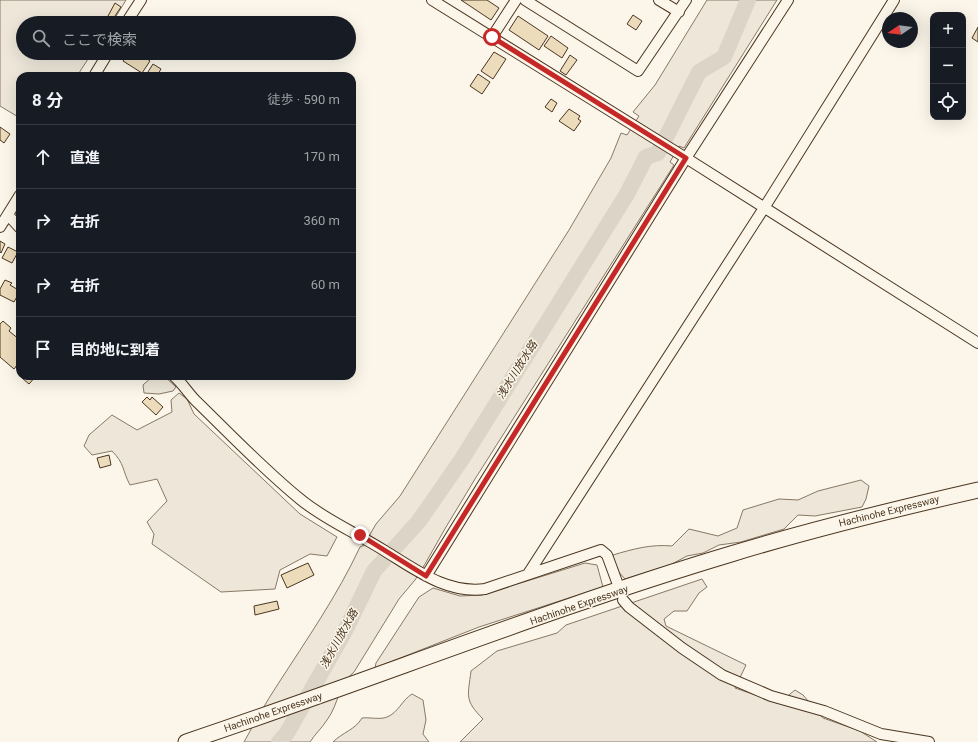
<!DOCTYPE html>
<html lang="ja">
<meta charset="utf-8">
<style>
:root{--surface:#171b24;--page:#242831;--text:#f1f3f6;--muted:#9ea1a6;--line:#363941}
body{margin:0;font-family:Roboto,"Noto Sans JP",sans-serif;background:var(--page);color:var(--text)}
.controls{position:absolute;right:12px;top:12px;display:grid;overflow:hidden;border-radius:8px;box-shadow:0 4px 16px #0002}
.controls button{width:36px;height:36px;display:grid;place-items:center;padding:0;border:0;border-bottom:1px solid var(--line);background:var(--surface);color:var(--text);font:20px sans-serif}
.compass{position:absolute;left:882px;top:12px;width:36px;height:36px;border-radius:50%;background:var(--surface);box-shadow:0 4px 16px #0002;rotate:257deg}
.stop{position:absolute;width:12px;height:12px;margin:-9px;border:3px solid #c62828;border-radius:50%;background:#fff}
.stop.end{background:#c62828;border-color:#fff;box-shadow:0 1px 4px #0008}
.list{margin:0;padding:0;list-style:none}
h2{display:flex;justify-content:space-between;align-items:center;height:52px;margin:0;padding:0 16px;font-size:17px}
h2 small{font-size:13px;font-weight:400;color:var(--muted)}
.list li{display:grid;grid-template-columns:26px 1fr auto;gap:12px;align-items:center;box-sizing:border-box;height:64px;padding:0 16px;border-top:1px solid var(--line)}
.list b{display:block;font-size:15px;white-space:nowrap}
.list em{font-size:13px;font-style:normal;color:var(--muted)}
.icon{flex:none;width:22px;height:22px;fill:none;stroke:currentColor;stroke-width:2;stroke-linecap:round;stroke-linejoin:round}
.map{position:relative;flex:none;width:978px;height:742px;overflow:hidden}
.search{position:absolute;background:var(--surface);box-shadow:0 4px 16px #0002;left:16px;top:16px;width:340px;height:44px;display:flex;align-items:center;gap:10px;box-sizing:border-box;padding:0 14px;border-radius:22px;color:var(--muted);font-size:15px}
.panel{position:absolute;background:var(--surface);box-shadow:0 4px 16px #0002;left:16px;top:72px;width:340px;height:308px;border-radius:12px}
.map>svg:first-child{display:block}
.green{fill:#ede6d9;stroke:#887966}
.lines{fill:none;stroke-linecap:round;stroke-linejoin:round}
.river{stroke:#dcd4c6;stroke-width:16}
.building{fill:#ecdcbc;stroke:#4a3520}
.minor-casing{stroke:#4a3520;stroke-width:12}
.highway-casing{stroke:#4a3520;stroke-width:17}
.minor{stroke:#fbf6e9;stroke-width:10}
.highway{stroke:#fbf6e9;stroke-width:15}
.route{stroke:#c62828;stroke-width:5}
.labels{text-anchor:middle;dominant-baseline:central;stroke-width:3;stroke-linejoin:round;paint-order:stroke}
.street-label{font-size:10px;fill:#4a3520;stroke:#fbf6e9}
.water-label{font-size:11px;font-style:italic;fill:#4a3520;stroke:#fbf6e9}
</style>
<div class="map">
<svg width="978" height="742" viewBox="0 0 978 742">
<rect width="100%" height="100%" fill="#fbf6e9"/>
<path class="green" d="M0 0H126L112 23H23V53H92L77 76H20V118L0 106Z
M707 0H777L684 148 679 146 670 162 674 165 475 479 446 527 425 564 415 580 399 599 354 672C338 684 339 704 327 720 322 728 315 734 310 742H244C255 722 266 702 278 684 307 639 337 596 360 547L364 545 376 524 400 496 569 230 611 158 621 133 627 135 639 116 633 112 655 85Z
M153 376H164L176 387 173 391 159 394 144 393 143 385Z
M179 393 187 399 194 414 300 514 337 537 327 556 310 554 280 570 275 589 221 592 152 544 154 534 147 522 167 501 157 479 130 485C122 470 125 464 112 451L92 455 84 446 89 435 112 415 137 430 172 412 171 400Z
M861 480 869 486 866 499 862 507 815 516 798 515 784 529 741 542 719 545 703 553 687 556 670 565 625 579 616 569 613 555C633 549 651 544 672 546L689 529 718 536 737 528 743 510 779 499 798 500 818 491Z
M585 563 597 565 603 587 479 627 375 668 376 663 419 597 433 588 460 596 482 595Z
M702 579 707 587 699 593 687 611H674L664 619 666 626 746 665 735 688 779 703 795 690 803 695 823 718 860 731 877 742H460L483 719C464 700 468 696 471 671L497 651 557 633 566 625Z
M412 694 423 700 426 720 423 734 429 742H333C343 732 355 730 362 718 369 717 380 720 387 717 398 713 402 700 412 694Z"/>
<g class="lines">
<path class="river" d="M279 742 287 733 345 631 374 571 419 521 462 459 627 194 646 157 658 153 699 72 724 57 748 0"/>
</g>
<path class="building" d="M461 0H487L499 8 491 20Z
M115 3 121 7 113 19 108 16Z
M633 15 642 21 636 30 627 24Z
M518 16 548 36 539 50 509 30Z
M978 27V42L972 38Z
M551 36 568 48 562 58 544 46Z
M494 52 506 59 493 79 481 71Z
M129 53H144L143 56 150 61 142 73 123 61Z
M570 55 577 60 566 75 560 71Z
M153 64 161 69 157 76H148L146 75Z
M478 74 490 82 482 94 470 86Z
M551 99 557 103 552 112 545 107Z
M569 109 580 116 578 119 581 121 574 131 559 121Z
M0 127 10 134 4 143 0 140Z
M0 241 5 244 1 253 0 252Z
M8 247 18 252 12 263 2 258Z
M5 280 12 283 10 285 20 291 14 302 0 295V289Z
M3 321 11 328 9 331 20 340V361L14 369 0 357V324Z
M24 376H36L29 384 22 378Z
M147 397 150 400 152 397 163 407 156 415 142 402Z
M109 455 111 465 100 468 97 458Z
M308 563 314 575 287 588 281 575Z
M277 601 279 609 255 615 254 606Z"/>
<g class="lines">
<defs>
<path id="minor" d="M432 0 686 158 978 343
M525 0 638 71 686 0
M659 0 679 12
M126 23 141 0
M492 37 516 0
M94 76 108 53
M8 215 20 228
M0 227 20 195
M174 376C183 384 188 393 196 401 230 434 263 469 300 499 325 520 357 533 385 551 416 570 447 594 485 589L601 550 607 555 617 582
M528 574 764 208 894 0
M426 576 686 158 788 0
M623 600 629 607 682 648 722 675 771 696 824 711 881 734 929 742"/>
<path id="highway" d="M186 742C369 681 547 609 731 554 813 529 895 509 978 490"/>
</defs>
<use href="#minor" class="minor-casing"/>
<use href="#highway" class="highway-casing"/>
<use href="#minor" class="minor"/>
<use href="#highway" class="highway"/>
</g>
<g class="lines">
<path class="route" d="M360 535 426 576 686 158 492 37"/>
</g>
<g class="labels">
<g class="street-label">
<text transform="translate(889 511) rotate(-14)">Hachinohe Expressway</text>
<text transform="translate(579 605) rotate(-19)">Hachinohe Expressway</text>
<text transform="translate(273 712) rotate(-19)">Hachinohe Expressway</text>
</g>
<g class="water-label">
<text transform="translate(517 370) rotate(-58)">浅水川放水路</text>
<text transform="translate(339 639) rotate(-61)">浅水川放水路</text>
</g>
</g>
</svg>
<div class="controls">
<button>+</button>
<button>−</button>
<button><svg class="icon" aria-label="locate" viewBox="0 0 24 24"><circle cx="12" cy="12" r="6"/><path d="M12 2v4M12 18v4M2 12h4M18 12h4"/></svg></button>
</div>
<svg class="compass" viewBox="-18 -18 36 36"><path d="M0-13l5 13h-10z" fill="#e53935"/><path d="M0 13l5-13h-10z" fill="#9ea1a6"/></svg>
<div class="stop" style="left:492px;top:37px"></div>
<div class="stop end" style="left:360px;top:535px"></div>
<div class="search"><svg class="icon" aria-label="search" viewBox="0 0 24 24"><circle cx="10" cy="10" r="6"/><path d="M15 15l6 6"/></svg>ここで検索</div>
<section class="panel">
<h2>8 分<small>徒歩 · 590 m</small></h2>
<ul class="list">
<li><svg class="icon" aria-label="ahead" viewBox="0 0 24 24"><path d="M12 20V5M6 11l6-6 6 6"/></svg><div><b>直進</b></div><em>170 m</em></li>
<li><svg class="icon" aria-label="right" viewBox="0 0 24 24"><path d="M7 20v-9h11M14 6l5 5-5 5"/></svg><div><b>右折</b></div><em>360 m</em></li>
<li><svg class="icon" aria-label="right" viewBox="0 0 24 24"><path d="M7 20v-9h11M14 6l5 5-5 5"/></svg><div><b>右折</b></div><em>60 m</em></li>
<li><svg class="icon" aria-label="arrive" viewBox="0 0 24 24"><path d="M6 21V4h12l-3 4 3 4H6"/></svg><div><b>目的地に到着</b></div></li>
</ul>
</section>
</div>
